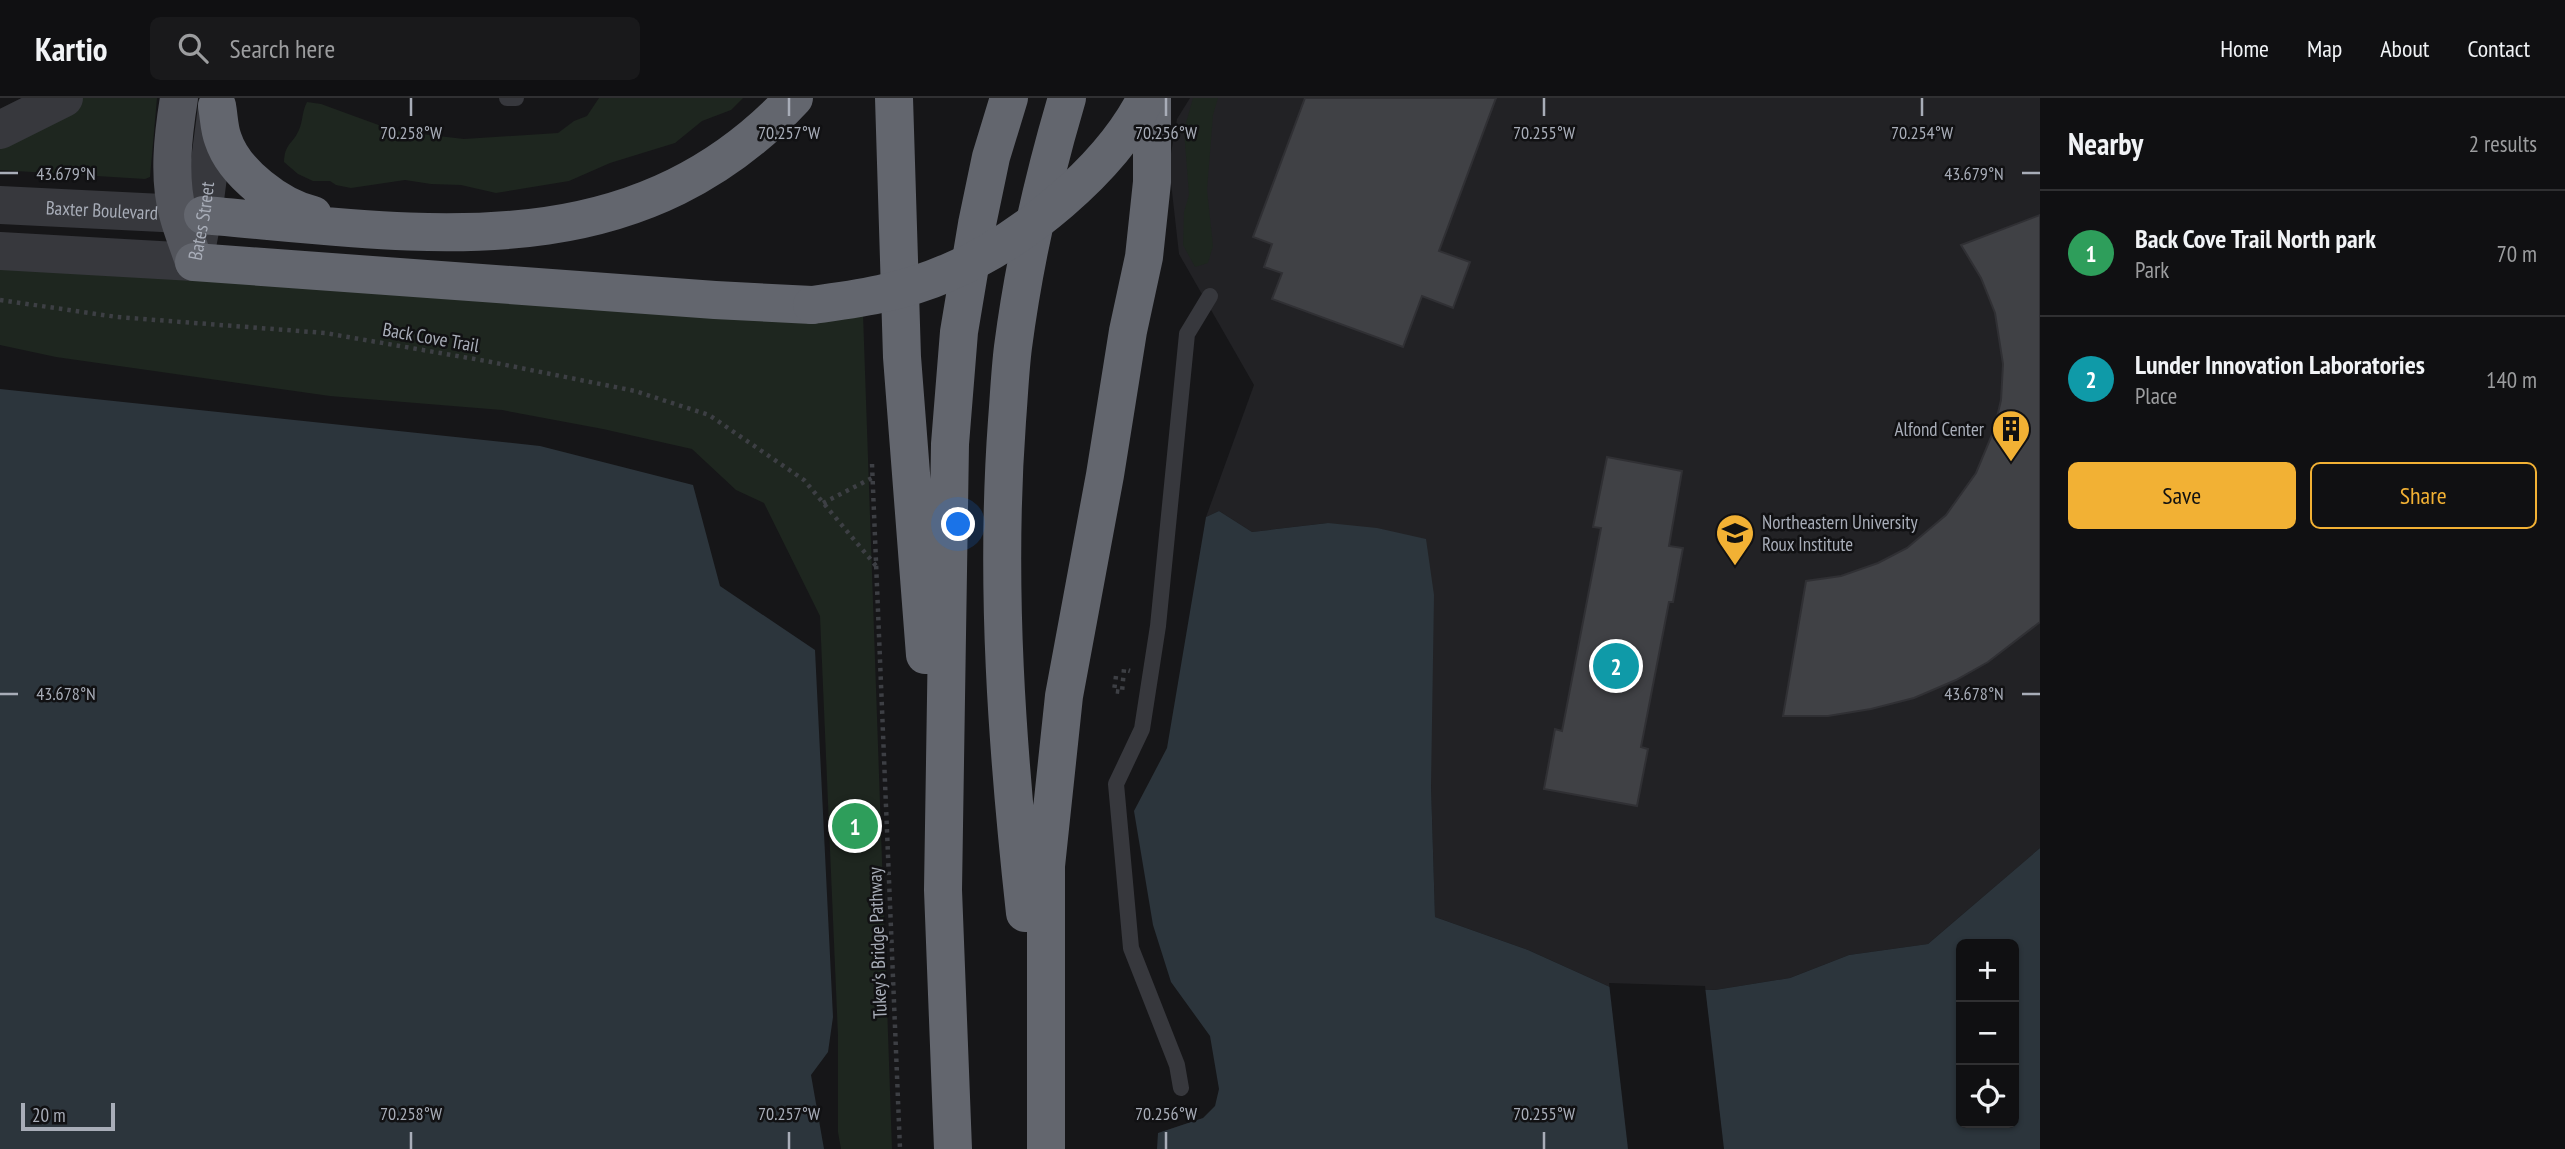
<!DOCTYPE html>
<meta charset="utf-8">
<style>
:root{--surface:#101012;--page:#19191b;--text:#f1f3f6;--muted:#9c9d9f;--line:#303032;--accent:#f2b134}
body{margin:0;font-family:"PT Sans Narrow",sans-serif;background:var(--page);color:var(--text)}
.controls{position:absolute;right:21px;bottom:21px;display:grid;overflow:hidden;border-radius:10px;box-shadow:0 2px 5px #0004}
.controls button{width:63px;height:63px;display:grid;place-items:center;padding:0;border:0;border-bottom:2px solid var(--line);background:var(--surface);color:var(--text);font:35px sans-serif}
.scale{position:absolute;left:21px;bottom:18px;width:94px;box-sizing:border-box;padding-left:7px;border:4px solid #a8adb8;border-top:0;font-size:19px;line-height:24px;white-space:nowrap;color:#a8adb8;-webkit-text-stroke:5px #111113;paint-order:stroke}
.you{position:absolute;left:959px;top:427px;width:24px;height:24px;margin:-18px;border:5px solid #fff;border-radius:50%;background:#1a73e8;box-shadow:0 0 0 10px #1a73e833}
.badge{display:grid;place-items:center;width:46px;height:46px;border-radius:50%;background:var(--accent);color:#fff;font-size:23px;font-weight:700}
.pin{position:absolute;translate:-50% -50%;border:4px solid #fff;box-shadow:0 2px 7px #0006}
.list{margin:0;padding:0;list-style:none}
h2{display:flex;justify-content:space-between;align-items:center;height:91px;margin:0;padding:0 28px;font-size:30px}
h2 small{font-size:23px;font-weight:400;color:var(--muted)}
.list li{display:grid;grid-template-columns:46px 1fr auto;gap:21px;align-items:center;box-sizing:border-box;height:126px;padding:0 28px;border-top:2px solid var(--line)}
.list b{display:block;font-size:26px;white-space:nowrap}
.list p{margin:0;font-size:23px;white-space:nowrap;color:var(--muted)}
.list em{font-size:23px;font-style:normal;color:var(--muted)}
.actions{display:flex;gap:14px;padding:21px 28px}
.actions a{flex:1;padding:16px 0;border:2px solid var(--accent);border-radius:10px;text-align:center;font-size:24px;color:var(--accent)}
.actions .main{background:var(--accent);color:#111}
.icon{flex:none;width:38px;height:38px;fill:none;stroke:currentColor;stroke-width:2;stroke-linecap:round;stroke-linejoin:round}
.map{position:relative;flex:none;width:2040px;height:1051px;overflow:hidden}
header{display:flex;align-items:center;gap:42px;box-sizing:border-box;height:98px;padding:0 35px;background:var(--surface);border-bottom:2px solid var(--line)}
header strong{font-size:33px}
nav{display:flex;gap:38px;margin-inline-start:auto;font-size:24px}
.search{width:490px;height:63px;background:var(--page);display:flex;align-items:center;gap:18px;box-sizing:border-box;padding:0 24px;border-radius:10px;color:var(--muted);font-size:26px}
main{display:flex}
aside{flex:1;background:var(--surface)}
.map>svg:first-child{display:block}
.built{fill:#222225}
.green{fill:#1e261f}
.water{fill:#2c353c;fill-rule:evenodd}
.pier{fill:#161618}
.building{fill:#404145;stroke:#303034;stroke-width:2}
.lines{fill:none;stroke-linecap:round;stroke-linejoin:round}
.path{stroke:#3d3f44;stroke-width:4.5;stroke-dasharray:3.5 5;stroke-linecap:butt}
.service{stroke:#37383d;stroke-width:16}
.tertiary{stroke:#37383d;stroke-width:38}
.primary{stroke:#53555c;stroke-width:38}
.motorway{stroke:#63666e;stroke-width:38}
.motorway-bridge{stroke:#63666e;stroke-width:38}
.ticks{fill:none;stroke:#a8adb8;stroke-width:2.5}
.labels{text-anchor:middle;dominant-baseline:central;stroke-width:5;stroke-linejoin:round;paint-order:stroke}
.street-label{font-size:19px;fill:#a8adb8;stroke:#111113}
.poi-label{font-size:19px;fill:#a8adb8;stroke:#111113;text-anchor:end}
.ticks-label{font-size:18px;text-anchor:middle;fill:#a8adb8;stroke:#111113;stroke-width:5;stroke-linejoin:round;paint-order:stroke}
</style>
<header>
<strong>Kartio</strong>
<div class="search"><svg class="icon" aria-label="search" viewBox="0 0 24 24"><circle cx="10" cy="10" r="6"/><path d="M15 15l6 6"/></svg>Search here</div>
<nav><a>Home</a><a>Map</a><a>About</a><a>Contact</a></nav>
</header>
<main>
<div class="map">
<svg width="2040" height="1051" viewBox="0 0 2040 1051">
<rect width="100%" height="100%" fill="#161618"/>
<path class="built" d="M1190 0H2040V750L1928 846 1849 857 1790 880 1715 892 1610 889 1528 852 1435 819 1431 687 1328 425 1252 434 1219 413 1206 419 1254 287 1179 156 1169 67 1177 21Z"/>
<path class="green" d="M73 0H157L150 79 145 81 0 72V35Z
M599 0H743L731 12 702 23 675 45 610 65 569 83 496 95 461 87 431 86 405 82 351 90 336 87 330 83H313L298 76 284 64C285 45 292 47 299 32 303 23 302 13 307 4L321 6 395 33 464 41 558 35 574 23 587 18Z
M1193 0H1218L1213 17 1207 92 1213 148 1208 165 1195 169 1183 147 1184 114 1189 97 1184 32Z
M0 169 863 216 892 1051H841L838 1034V938L820 518 764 405 736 392 692 351 603 331 502 312 330 298 56 259 0 247Z"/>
<path class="water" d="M0 291 540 348 693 387 720 488 815 552 833 919 828 954 811 977 824 1051H0Z
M1219 413 1252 434 1328 425 1377 430 1426 441 1434 497 1431 687 1435 819 1528 852 1610 889 1715 892 1790 880 1849 857 1928 846 2040 750V1051H1157L1158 1035 1203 1020 1215 1008 1219 991 1210 938 1171 884 1153 827 1134 713 1167 650 1206 419ZM1961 846H2014V1025H1961Z"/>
<path class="pier" d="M1609 885 1705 888 1724 1051H1628Z"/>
<path class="building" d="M1305 0H1496L1439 153 1470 164 1453 210 1422 198 1403 249 1272 201 1282 175 1264 169 1272 146 1253 139Z
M2040 117V524L1988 564 1956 582 1914 600 1871 611 1828 618H1783L1806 483 1841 478 1878 465 1907 450 1946 417 1976 375 1994 332 2001 302 2003 266 1995 215 1981 180 1961 147Z
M1607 359 1682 373 1669 448 1683 450 1673 504H1669L1641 649 1648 651 1637 708 1544 691 1555 631 1562 633 1601 430 1593 429Z"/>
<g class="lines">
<path class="path" d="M0 202 117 219 325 235 486 263 635 293 709 317 804 382 877 469
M872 366 900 1051
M823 405 872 380
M1116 578 1114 593 1122 594 1124 571 1130 573"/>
<path class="service" d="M507 0H516
M1181 990 1177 967 1131 850 1116 686 1142 631 1158 528 1187 236 1210 198"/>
<g class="tertiary">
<path d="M0 32 64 0"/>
<path id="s1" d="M0 107 203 117"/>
<path id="s2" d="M0 153 194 164 203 117 217 9"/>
</g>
<path class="primary" d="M179 0C173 37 168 80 178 116 182 132 189 148 194 164"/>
<path class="motorway" d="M894 0 902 259 925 557
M217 8C219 18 219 31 223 41 234 75 279 109 313 117
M203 117C417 135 630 176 794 0
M194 164 715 202 812 207
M1025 815C1007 651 995 487 1007 323 1009 298 1010 273 1013 249 1024 165 1043 81 1067 0
M953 1051 943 792 950 346 959 234 977 126 991 59 1009 0
M1046 1051V768L1064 598 1105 377 1128 233 1144 159 1152 84V0"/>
<path class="motorway-bridge" d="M812 207C858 201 904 194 947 175 1020 145 1110 72 1146 0"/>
</g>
<path class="ticks" d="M411 0V18M789 0V18M1166 0V18M1544 0V18M1922 0V18M0 75H18M2022 75H2040M0 596H18M2022 596H2040M411 1034V1051M789 1034V1051M1166 1034V1051M1544 1034V1051"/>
<defs>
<symbol id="building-pin" viewBox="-11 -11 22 30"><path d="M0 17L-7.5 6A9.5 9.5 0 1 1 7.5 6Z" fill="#f2b134" stroke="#111113"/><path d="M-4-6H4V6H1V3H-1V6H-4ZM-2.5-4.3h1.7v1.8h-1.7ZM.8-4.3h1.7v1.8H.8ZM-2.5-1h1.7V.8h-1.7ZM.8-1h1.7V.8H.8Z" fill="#111"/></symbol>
<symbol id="university-pin" viewBox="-11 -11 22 30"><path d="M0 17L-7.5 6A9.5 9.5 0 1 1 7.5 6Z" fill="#f2b134" stroke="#111113"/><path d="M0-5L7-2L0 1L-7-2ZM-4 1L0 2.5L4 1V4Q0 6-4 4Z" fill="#111"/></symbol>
</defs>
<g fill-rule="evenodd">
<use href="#building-pin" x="1989" y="309" width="44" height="60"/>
<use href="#university-pin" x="1713" y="413" width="44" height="60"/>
</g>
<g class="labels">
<g class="street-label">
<text stroke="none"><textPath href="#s1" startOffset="102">Baxter Boulevard</textPath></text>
<text stroke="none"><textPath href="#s2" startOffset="236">Bates Street</textPath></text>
<text transform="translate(431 239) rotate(10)">Back Cove Trail</text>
<text transform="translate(877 845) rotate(-92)">Tukey's Bridge Pathway</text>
</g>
<g class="poi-label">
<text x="1984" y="331">Alfond Center</text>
<text x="1762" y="424" text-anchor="start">Northeastern University<tspan x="1762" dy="22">Roux Institute</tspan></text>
</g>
</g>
<g class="ticks-label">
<text x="411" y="41">70.258°W</text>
<text x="789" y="41">70.257°W</text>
<text x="1166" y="41">70.256°W</text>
<text x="1544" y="41">70.255°W</text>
<text x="1922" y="41">70.254°W</text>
<text x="66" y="82">43.679°N</text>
<text x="1974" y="82">43.679°N</text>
<text x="66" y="602">43.678°N</text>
<text x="1974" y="602">43.678°N</text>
<text x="411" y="1022">70.258°W</text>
<text x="789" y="1022">70.257°W</text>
<text x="1166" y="1022">70.256°W</text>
<text x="1544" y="1022">70.255°W</text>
</g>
</svg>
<div class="controls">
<button>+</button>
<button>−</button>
<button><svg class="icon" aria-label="locate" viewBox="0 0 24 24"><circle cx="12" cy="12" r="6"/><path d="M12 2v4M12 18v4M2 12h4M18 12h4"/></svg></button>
</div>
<div class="scale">20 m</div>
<div class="you"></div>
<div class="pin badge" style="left:855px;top:728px;background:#2e9e5b">1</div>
<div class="pin badge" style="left:1616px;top:568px;background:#0f9aa8">2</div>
</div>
<aside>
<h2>Nearby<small>2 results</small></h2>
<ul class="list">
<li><span class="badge" style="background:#2e9e5b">1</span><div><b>Back Cove Trail North park</b><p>Park</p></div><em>70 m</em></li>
<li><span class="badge" style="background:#0f9aa8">2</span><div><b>Lunder Innovation Laboratories</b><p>Place</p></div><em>140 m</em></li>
</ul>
<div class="actions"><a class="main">Save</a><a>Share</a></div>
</aside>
</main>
